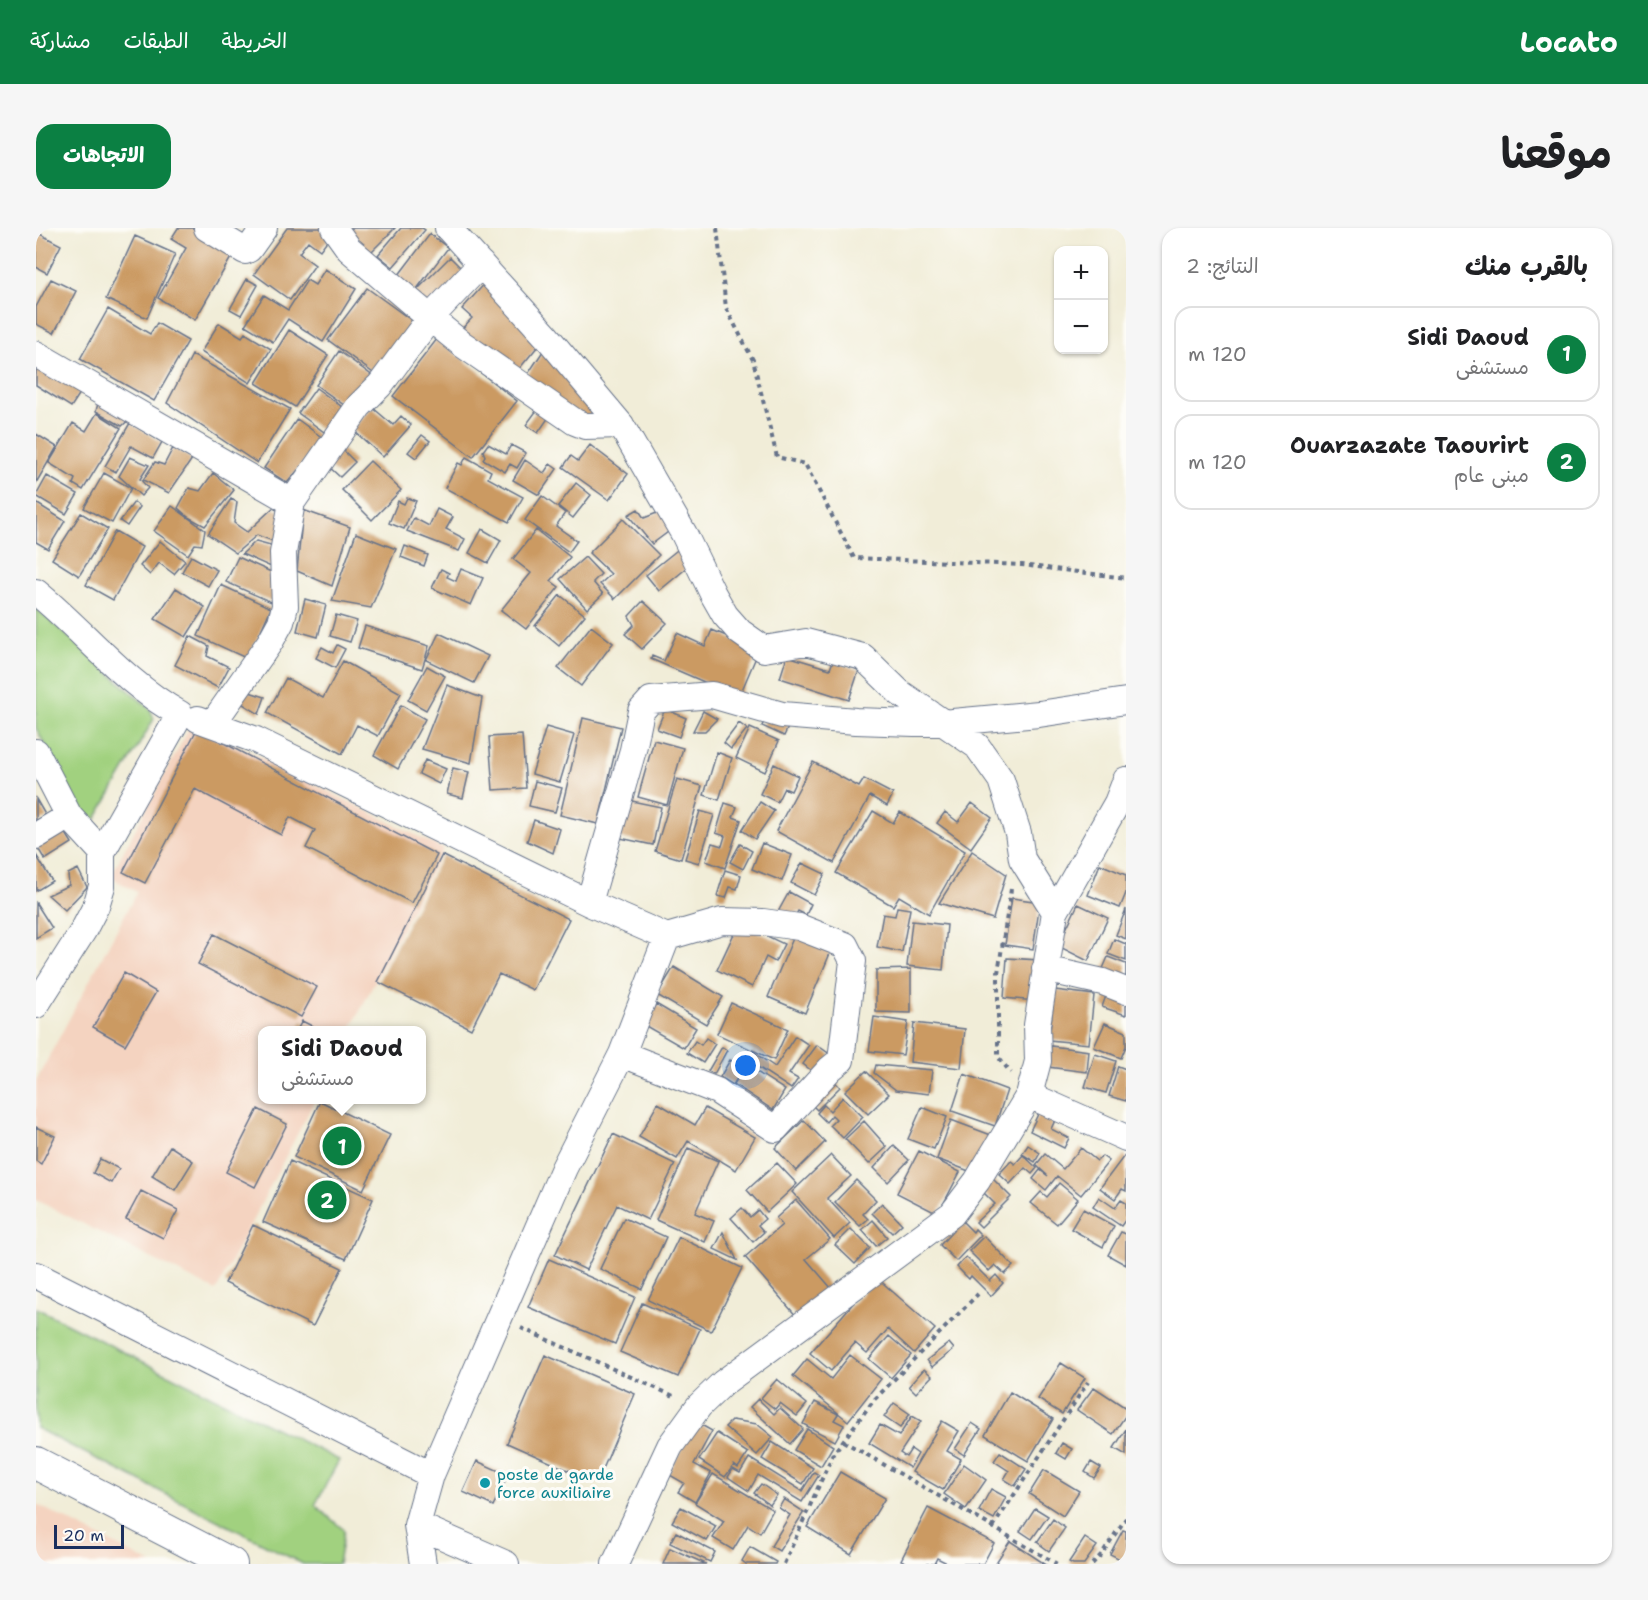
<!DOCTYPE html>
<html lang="ar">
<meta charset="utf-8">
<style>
:root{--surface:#fff;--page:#f6f6f6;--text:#202124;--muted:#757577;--line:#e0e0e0;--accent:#0b8043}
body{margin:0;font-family:"Shantell Sans","Playpen Sans Arabic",sans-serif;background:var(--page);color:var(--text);direction:rtl}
.controls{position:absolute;right:18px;top:18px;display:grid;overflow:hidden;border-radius:12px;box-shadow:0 2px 4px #0004}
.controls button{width:54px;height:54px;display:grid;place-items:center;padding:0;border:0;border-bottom:2px solid var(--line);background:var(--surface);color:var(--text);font:30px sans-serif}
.scale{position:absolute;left:18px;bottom:15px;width:70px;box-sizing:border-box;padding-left:6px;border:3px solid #1b2f5e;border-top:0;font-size:16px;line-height:21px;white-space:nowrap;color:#1b2f5e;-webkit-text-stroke:4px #fdfcf7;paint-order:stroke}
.you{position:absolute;left:710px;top:838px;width:21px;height:21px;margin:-15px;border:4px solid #fff;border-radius:50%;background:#1a73e8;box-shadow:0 0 0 9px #1a73e833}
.badge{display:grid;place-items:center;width:39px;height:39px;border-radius:50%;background:var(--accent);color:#fff;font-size:20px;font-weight:700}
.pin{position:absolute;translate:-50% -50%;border:3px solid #fff;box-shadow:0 2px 6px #0006}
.popup{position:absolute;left:222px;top:798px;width:168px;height:78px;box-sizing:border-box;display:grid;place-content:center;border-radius:12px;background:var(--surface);filter:drop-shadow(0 2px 4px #0005);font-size:20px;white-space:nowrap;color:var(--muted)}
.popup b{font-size:22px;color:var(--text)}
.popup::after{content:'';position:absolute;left:50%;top:100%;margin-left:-12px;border:12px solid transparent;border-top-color:var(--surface)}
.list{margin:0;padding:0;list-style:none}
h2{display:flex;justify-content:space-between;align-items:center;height:78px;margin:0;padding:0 24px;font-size:26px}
h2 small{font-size:20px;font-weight:400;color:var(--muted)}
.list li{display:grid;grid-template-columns:39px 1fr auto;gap:18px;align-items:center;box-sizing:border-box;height:96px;margin:0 12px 12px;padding:0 12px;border:2px solid var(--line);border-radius:18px}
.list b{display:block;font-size:22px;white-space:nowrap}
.list p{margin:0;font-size:20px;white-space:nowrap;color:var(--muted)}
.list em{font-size:20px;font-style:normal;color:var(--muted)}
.map{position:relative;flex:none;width:1090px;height:1336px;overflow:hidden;direction:ltr;border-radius:18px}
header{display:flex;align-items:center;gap:36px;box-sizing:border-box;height:84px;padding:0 30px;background:var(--accent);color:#fff}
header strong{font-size:28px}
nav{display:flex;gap:33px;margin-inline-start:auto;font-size:21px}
.intro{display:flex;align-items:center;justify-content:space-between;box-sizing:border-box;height:144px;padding:0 36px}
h1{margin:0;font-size:42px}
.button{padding:15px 27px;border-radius:18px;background:var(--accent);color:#fff;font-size:21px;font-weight:700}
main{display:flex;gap:36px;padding:0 36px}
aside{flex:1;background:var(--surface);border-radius:18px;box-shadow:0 2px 4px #0004}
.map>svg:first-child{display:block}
.built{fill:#f4d3c0}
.green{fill:#a1d17f;stroke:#5e806e;stroke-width:1.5}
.building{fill:#cb9a62}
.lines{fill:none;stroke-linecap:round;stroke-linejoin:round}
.minor-casing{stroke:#667289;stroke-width:28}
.major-casing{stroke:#667289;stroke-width:34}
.path{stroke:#667289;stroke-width:4;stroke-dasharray:4.5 4.5;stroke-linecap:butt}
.minor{stroke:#fff;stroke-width:26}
.major{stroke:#fff;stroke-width:32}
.culture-dot{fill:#0f9aa8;stroke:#fdfcf7;stroke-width:2}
.labels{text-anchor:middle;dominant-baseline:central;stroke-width:6;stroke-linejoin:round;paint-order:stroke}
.culture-label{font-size:16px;fill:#0d838f;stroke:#fdfcf7;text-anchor:start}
</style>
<header>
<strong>Locato</strong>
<nav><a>الخريطة</a><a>الطبقات</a><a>مشاركة</a></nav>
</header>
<div class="intro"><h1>موقعنا</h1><a class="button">الاتجاهات</a></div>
<main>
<aside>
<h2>بالقرب منك<small>النتائج: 2</small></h2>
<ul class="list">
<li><span class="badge">1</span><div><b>Sidi Daoud</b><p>مستشفى</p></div><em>120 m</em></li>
<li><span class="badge">2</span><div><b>Ouarzazate Taourirt</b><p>مبنى عام</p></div><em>120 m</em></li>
</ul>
</aside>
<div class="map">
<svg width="1090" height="1336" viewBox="0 0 1090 1336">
<rect width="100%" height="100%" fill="#fdfcf7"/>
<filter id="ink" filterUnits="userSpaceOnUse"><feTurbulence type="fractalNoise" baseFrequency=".0167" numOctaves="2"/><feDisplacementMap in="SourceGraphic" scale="12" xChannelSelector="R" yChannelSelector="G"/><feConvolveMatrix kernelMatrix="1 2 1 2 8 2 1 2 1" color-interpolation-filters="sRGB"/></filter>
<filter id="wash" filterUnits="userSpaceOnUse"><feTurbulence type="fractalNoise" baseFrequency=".008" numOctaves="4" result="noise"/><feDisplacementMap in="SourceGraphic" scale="24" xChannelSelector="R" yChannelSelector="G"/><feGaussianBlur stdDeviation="1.35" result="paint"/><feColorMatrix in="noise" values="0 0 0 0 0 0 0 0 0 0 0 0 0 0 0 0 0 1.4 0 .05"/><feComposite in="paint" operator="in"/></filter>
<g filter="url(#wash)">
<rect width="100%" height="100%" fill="#f1edd8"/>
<path class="built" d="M156 495 407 621 314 802H226V872H279L180 1063 0 972V853L101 664 74 649Z
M0 1276 116 1336H0Z"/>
<path class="green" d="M0 380 114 481 118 491 60 591 46 588 0 500Z
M0 1080 303 1232 279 1277 308 1302 302 1336H267L0 1200Z"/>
<g id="blocks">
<path class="building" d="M142 0H163L200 21 159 92 122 70 150 20 135 11Z
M251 0H288L296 6 284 22 272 13 263 25 279 37 254 72 218 46Z
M310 0H359L334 25Z
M365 0H386L389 2 357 39 342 27Z
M0 4 25 17 11 45 0 39Z
M394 6 412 20 377 66 414 29 429 44 393 82 359 52Z
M99 8 139 26 111 90 70 71Z
M289 41 320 61 287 114 252 91 237 114 209 97 228 67 252 82 271 52 279 57Z
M15 51 40 63 18 105 0 96V79Z
M211 51 222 57 205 87 194 81Z
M451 53 507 112 478 147 422 105 436 90 426 81Z
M331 60 379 95 340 147 292 112Z
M72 81 114 106 121 95 152 113 118 173 44 131Z
M183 95 206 109 209 105 235 121 214 155 165 124Z
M253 102 292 127 259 179 220 155Z
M401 111 481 173 437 229 357 168Z
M511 117 567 178 547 193 490 149Z
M303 123 338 149 315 182 280 157Z
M156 127 254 181 221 235 131 175Z
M0 137 48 159 35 179 0 157Z
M280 160 313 184 295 209 262 185Z
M64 168 98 187 86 198 60 183Z
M504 178 515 186 502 205 490 197Z
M336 179 357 197 365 188 375 197 347 229 316 201Z
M61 185 85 200 47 262 37 256 39 251 13 235 37 195 50 203Z
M261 191 288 211 251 255 228 240Z
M94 195 126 214 117 230 95 218 80 244 69 238Z
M0 206 21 219 0 255Z
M386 207 394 213 380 230 372 224Z
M452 216 470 226 475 217 490 225 481 240 474 236 469 244 447 231 449 228 447 223Z
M554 217 592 246 573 272 527 239 535 228 542 233Z
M137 220 156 231 133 265 107 252 119 234 128 237Z
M306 221 319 234 304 249 291 237Z
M94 229 113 237 104 251 112 260 105 268 83 248Z
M430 229 455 243 452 250 487 269 473 294 409 260 422 235 426 237Z
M489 232 508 245 514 236 521 241 503 267 477 252Z
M334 233 365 262 336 292 306 262Z
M68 245 95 260 76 295 48 280Z
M177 245 198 262 169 298 152 289 142 280 153 260 164 263Z
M11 248 42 266 30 286 0 268Z
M540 255 555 267 537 290 522 278Z
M506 268 529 285 520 298 541 313 533 324 489 292Z
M371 270 380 273 368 301 353 295 362 273 368 276Z
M195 271 201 274 198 295 211 304 237 280 248 285 242 315 221 307 200 325 172 306Z
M98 274 104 279 91 298 84 293Z
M0 275 29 293 12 321 0 314Z
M136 278 169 302 166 317 159 316 152 327 118 303Z
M401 281 417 289 410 301 429 311 423 323 371 303 378 290 393 298Z
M602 281 608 290 626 283 636 301 616 316 592 287Z
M267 282 314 299 296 358 261 343Z
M45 285 72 301 43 348 16 331Z
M587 291 623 327 579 371 564 356 575 346 553 325Z
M446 301 465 312 452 335 433 325Z
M500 302 534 329 515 353 523 359 490 401 465 382 495 345 477 331Z
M79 303 106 319 77 372 50 357Z
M320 305 360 321 335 380 296 373Z
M124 313 149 333 138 346 123 335 114 347 104 338Z
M220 313 242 319 244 343 206 326Z
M369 318 392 327 388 338 365 329Z
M645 319 658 334 623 363 610 347Z
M155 328 181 342 172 358 146 344Z
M202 329 244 348 242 377 190 354Z
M549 329 565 346 557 354 567 366 551 381 524 351Z
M405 341 413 345 411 349 420 353 425 341 447 350 435 377 396 360Z
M185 357 235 380 212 431 162 408Z
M140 360 169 379 150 409 119 391Z
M524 367 549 387 523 418 499 398Z
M269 371 290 377 282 409 261 403Z
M607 373 631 395 606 421 589 406 598 397 593 388Z
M300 387 321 393 314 414 294 408Z
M329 398 393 418 386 441 322 420Z
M555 398 577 415 545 458 522 440Z
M676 402 723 422 703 469 615 431 616 428 628 433 641 405 669 418Z
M403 405 452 428 438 455 390 432Z
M154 408 173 418 171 428 193 439 182 460 139 437Z
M301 417 309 421 299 440 280 430 286 419 297 425Z
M751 428 794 441 797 433 823 442 813 472 744 450Z
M307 433 365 465 342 508 321 497 306 526 231 485 250 450 287 470Z
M391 438 409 448 390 482 372 472Z
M411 457 446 470 435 535 386 521Z
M207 462 229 469 223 486 202 473Z
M365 477 389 491 362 541 338 527Z
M629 481 650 490 643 509 621 501Z
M667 483 681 491 669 503H657Z
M732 485 754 495 748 508 726 498Z
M547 490 585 499 562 596 524 587Z
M703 495 711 501 695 521 688 515Z
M510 499 538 507 524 554 496 546Z
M714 500 743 513 729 544 700 530Z
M161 501 401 627 376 675 270 620 279 602 254 589 245 607 159 561 109 655 87 644Z
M486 507 490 560 457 562 453 509Z
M618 512 647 520 631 577 602 569Z
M681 524 696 530 683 572 668 567Z
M389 532 410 541 403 556 383 546Z
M777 534 823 559 828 551 857 566 851 578 834 568 798 635 740 603Z
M738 536 762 548 755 563 748 560 741 574 724 566Z
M417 540 433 544 427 570 411 566Z
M641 551 666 558 645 631 619 623Z
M499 553 526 560 519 584 493 578Z
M0 571 11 590 0 596Z
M591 572 625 579 617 617 584 610Z
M724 574 738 583 719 611 706 602Z
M689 575 701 579 697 589 705 592 689 640 670 633 676 615 686 618 689 608 680 605Z
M936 575 956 590 935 620 901 595 909 584 922 594Z
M664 583 678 587 663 635 649 631Z
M837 583 857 595 864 584 929 623 893 686 863 668 857 678 800 645Z
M498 592 524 601 517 625 491 613Z
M26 599 36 615 9 632 0 617Z
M726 615 756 627 746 653 716 641Z
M704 616 716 623 707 641 694 634Z
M936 623 970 646 957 691 903 675Z
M0 627 16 653 0 663Z
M406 627 533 691 497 762 463 746 435 801 342 754Z
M766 635 789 646 778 667 755 655Z
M1064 636 1090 647V665L1084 680 1052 667Z
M42 641 51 659 29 682 12 667 33 657 32 646Z
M689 642 705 647 701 661 694 659 690 670 681 668Z
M753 664 775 676 770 687 762 683 757 692 742 684Z
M976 670 1004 674 997 721 969 717Z
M0 675 16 700 0 710Z
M1042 676 1072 690 1052 733 1022 718Z
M861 679 874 681 866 724 841 719 847 686 859 688Z
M1090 681V711L1080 707Z
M876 693 911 697 907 742 871 738Z
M703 695 748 716 739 734 730 729 716 759 681 742Z
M178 706 281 759 265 789 162 736Z
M758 708 795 723 769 785 732 769Z
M1078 711 1090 716V733L1072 726Z
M1072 729 1090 736V753L1066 743Z
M971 730 1003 732 1000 773 968 770Z
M638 739 687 769 670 796 621 767Z
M875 741V785L840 784V742Z
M88 745 120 764 89 817 57 799Z
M1019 762 1058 767 1053 816 1013 812Z
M1072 762 1090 768V787L1066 779Z
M695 775 752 801 738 832 681 806Z
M620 776 660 800 648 820 608 797Z
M838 789 872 794 867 827 833 823Z
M266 793 284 802H261Z
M878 795 929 801 925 840 874 834Z
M1069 795 1090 804V818L1085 830 1058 819Z
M759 808 773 817 753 846 762 851 755 861 711 832 717 824 739 839Z
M670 810 679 816 667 835 651 825 659 813 665 817Z
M781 817 795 827 781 847 767 836Z
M1015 818 1053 823 1051 844 1012 839Z
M686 819 691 822 678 846 672 843Z
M1059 826 1080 833 1070 865 1049 859Z
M694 832 707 839 697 857 684 849Z
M710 837 749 862 737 882 698 856Z
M840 837 896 842 893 866 860 862 838 845Z
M1082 838 1090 841V873L1073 868Z
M830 843 853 866 832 886 809 863Z
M928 846 971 862 959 898 916 883Z
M794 849 804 859 781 882 771 872Z
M807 869 827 889 807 910 794 897 800 891 796 887 790 894 781 885 788 877 794 883Z
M284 873 354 907 327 962 258 929Z
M622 875 659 897 669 880 719 909 700 942 652 913 641 931 603 909Z
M886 879 911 889 898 921 872 911Z
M222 881 251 896 219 959 190 944Z
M1004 882 1020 890 1015 901 1033 910 1028 920 994 903Z
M768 892 789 914 760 943 739 920Z
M915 892 955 907 941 946 901 931Z
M828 893 851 919 833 936 809 911Z
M0 899 19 908 5 936 0 933Z
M577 906 639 936 612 992 581 977 550 1042 519 1027Z
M992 917 1004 925 999 934 986 926Z
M134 918 157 933 139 962 116 948Z
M858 918 873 932 852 954 838 940Z
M652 920 682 933 659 985 678 993 669 1014 620 992Z
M1045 920 1061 933 1066 928 1073 933 1045 967 1021 948 1010 962 997 951 1004 942 1012 948 1000 937 1009 926 1027 941Z
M883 923 924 944 902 986 861 965Z
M795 927 815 948 791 970 814 995 798 1010 756 964Z
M987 927 1001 940 996 946 989 940 974 956 963 946 975 933 979 936Z
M1088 928 1090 929V963L1086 961 1079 971 1064 960Z
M64 931 83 941 75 955 57 945Z
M254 933 337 971 310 1031 227 994Z
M741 935 761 956 731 984 711 962Z
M957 951 975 969 945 999 940 994 959 976 946 963Z
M820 952 840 972 827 986 832 991 824 998 799 974Z
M1023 955 1042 971 1021 996 995 975 1005 964 1011 969Z
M105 963 142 982 127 1010 90 991Z
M1063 969 1079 980 1085 972 1090 975V991L1085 998 1057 979Z
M760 972 794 1011 770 1031 796 1061 762 1090 709 1029 746 997 740 990Z
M846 975 866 996 856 1005 836 985Z
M706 980 714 989 722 982 729 991 722 997 728 1004 717 1014 695 990Z
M1047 981 1078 998 1067 1019 1035 1001Z
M588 990 630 1009 606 1061 564 1041Z
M837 992 851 1009 840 1018 826 1002Z
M926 993 937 1004 939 1001 945 1007 920 1033 904 1017Z
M217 997 306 1040 277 1098 189 1055Z
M815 1001 834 1020 819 1036 799 1017Z
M687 1004 701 1032 678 1021Z
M1085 1004 1090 1006V1037L1072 1027Z
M948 1008 977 1038 969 1046 959 1037 953 1043 933 1023Z
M643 1009 706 1040 675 1103 612 1072Z
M930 1029 954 1053 960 1047 967 1055 955 1068 935 1048 933 1051 921 1039Z
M513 1031 599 1069 579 1116 492 1079Z
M840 1049 899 1101 878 1125 852 1101 831 1125 819 1115 795 1143 774 1125Z
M606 1075 664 1101 642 1149 584 1124Z
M853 1108 875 1127 855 1150 833 1131Z
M913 1115 918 1121 896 1139 891 1132Z
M509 1127 599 1166 561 1255 471 1215Z
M814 1127 845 1151 812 1193 757 1148 771 1131 795 1151Z
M1025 1135 1049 1150 1026 1186 1002 1171Z
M888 1141 896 1148 880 1165 873 1158Z
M741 1151 771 1176 761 1188 744 1175 739 1181 725 1170Z
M1058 1159 1090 1180V1187L1077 1206 1041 1182Z
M974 1164 1017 1191 992 1233 949 1207Z
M722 1171 738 1186 744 1180 767 1201 754 1216 714 1179Z
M779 1174 802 1186 798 1192 808 1197 799 1213 767 1196Z
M858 1175 874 1186 864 1200 848 1189Z
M876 1188 885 1193 864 1225 870 1229 875 1221 882 1226 874 1240 833 1215 844 1197 863 1208Z
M696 1192 721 1196 737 1209 721 1227 689 1199Z
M906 1193 923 1203 911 1223 925 1231 907 1262 876 1244Z
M660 1194 676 1203 658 1236 675 1245 659 1274 642 1264 648 1255 632 1246Z
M936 1195 945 1201 928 1227 919 1221Z
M771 1201 797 1218 785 1238 758 1222Z
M1090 1201V1227L1078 1220Z
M681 1205 712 1225 702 1240 698 1237 689 1249 663 1232Z
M736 1214 777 1240 767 1256 726 1231Z
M1026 1215 1036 1221 1030 1231 1020 1225Z
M964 1224 990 1241 979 1258 968 1251 973 1243 958 1233Z
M713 1230 766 1263 778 1244 783 1247 766 1274 722 1247 713 1263 692 1249 697 1241 704 1245Z
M441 1233 472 1247 457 1278 427 1264Z
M1055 1234 1065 1240 1058 1250 1049 1244Z
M928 1236 950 1252 930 1281 908 1266Z
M1008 1242 1043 1263 1027 1288 993 1266Z
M804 1244 849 1270 815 1326 771 1299Z
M677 1246 737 1282 724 1305 712 1297 697 1322 677 1310 688 1293 659 1275Z
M725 1256 741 1267 734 1277 718 1265Z
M955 1261 970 1269 958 1291 943 1283Z
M748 1271 768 1284 743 1323 735 1318 754 1287 743 1280Z
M645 1279 680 1298 671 1313 636 1294Z
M892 1280 958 1315 947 1336H913L901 1330 898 1336H873L865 1332Z
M999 1280 1012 1288 996 1311 984 1303Z
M1017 1291 1029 1300 1013 1323 1001 1314Z
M1087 1302 1090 1303V1334L1074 1326Z
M640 1304 679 1324 674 1334 634 1315Z
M1049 1310 1061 1318 1048 1336H1037L1033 1334Z
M974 1313 1009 1336H959Z
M714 1319 740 1334 739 1336H710L706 1333Z
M634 1320 670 1336H627Z"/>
</g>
</g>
<g filter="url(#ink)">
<use href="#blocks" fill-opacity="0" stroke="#667289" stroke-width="1.5"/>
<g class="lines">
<defs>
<path id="minor" d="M171 0 209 23 213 21 228 0
M412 0 511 109 585 197 648 306 677 366 689 387 704 404 728 421 770 414 827 429 864 465 941 518 965 552 982 605 986 631 1019 684
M445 36 394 90 426 116 539 194 549 198 585 197
M0 126 256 274
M0 364C48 403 89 456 144 486L66 624V658L60 678 47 703 0 777
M162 491 220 512 553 675
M177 495 234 414 245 394 249 378 247 325 256 274 323 178 344 157 394 90 313 21 298 0
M0 524 33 588 66 624
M0 608 33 588
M1009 741 1067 754 1090 763
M586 826 681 863 739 901 794 841 805 832 817 733 809 717 763 699 727 694 686 693 631 709
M993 867 1090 910
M0 1047 395 1247
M381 1297 470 1336
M387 1336 381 1297 395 1247 528 940 586 826 631 709 553 675 597 522 605 483 615 472 676 467 746 487 820 493 878 495H906L1003 486 1090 473
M579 1336 634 1218 663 1178 687 1155 916 986 941 953 993 867 1002 833 1001 797 1019 684 1081 575 1090 552"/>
<path id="major" d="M0 1235 195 1336"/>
</defs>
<use href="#minor" class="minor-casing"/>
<use href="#major" class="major-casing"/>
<path class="path" d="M681 0 690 80 717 132 741 229 769 236 818 330 986 337 1090 350
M975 661 962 745V829L975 845
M485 1100 640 1169
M807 1213 1021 1336
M957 1299 1052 1154
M748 1336 797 1226 838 1172 942 1066
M1056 1336 1065 1327 1090 1290"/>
<use href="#minor" class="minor"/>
<use href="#major" class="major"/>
</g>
</g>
<circle class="culture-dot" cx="449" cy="1255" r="6"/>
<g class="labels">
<g class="culture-label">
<text x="461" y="1246">poste de garde<tspan x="461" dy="18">force auxiliaire</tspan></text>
</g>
</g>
</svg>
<div class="controls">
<button>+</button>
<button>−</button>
</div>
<div class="scale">20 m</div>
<div class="you"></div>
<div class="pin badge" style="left:306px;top:918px">1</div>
<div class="popup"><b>Sidi Daoud</b>مستشفى</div>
<div class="pin badge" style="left:291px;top:972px">2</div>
</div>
</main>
